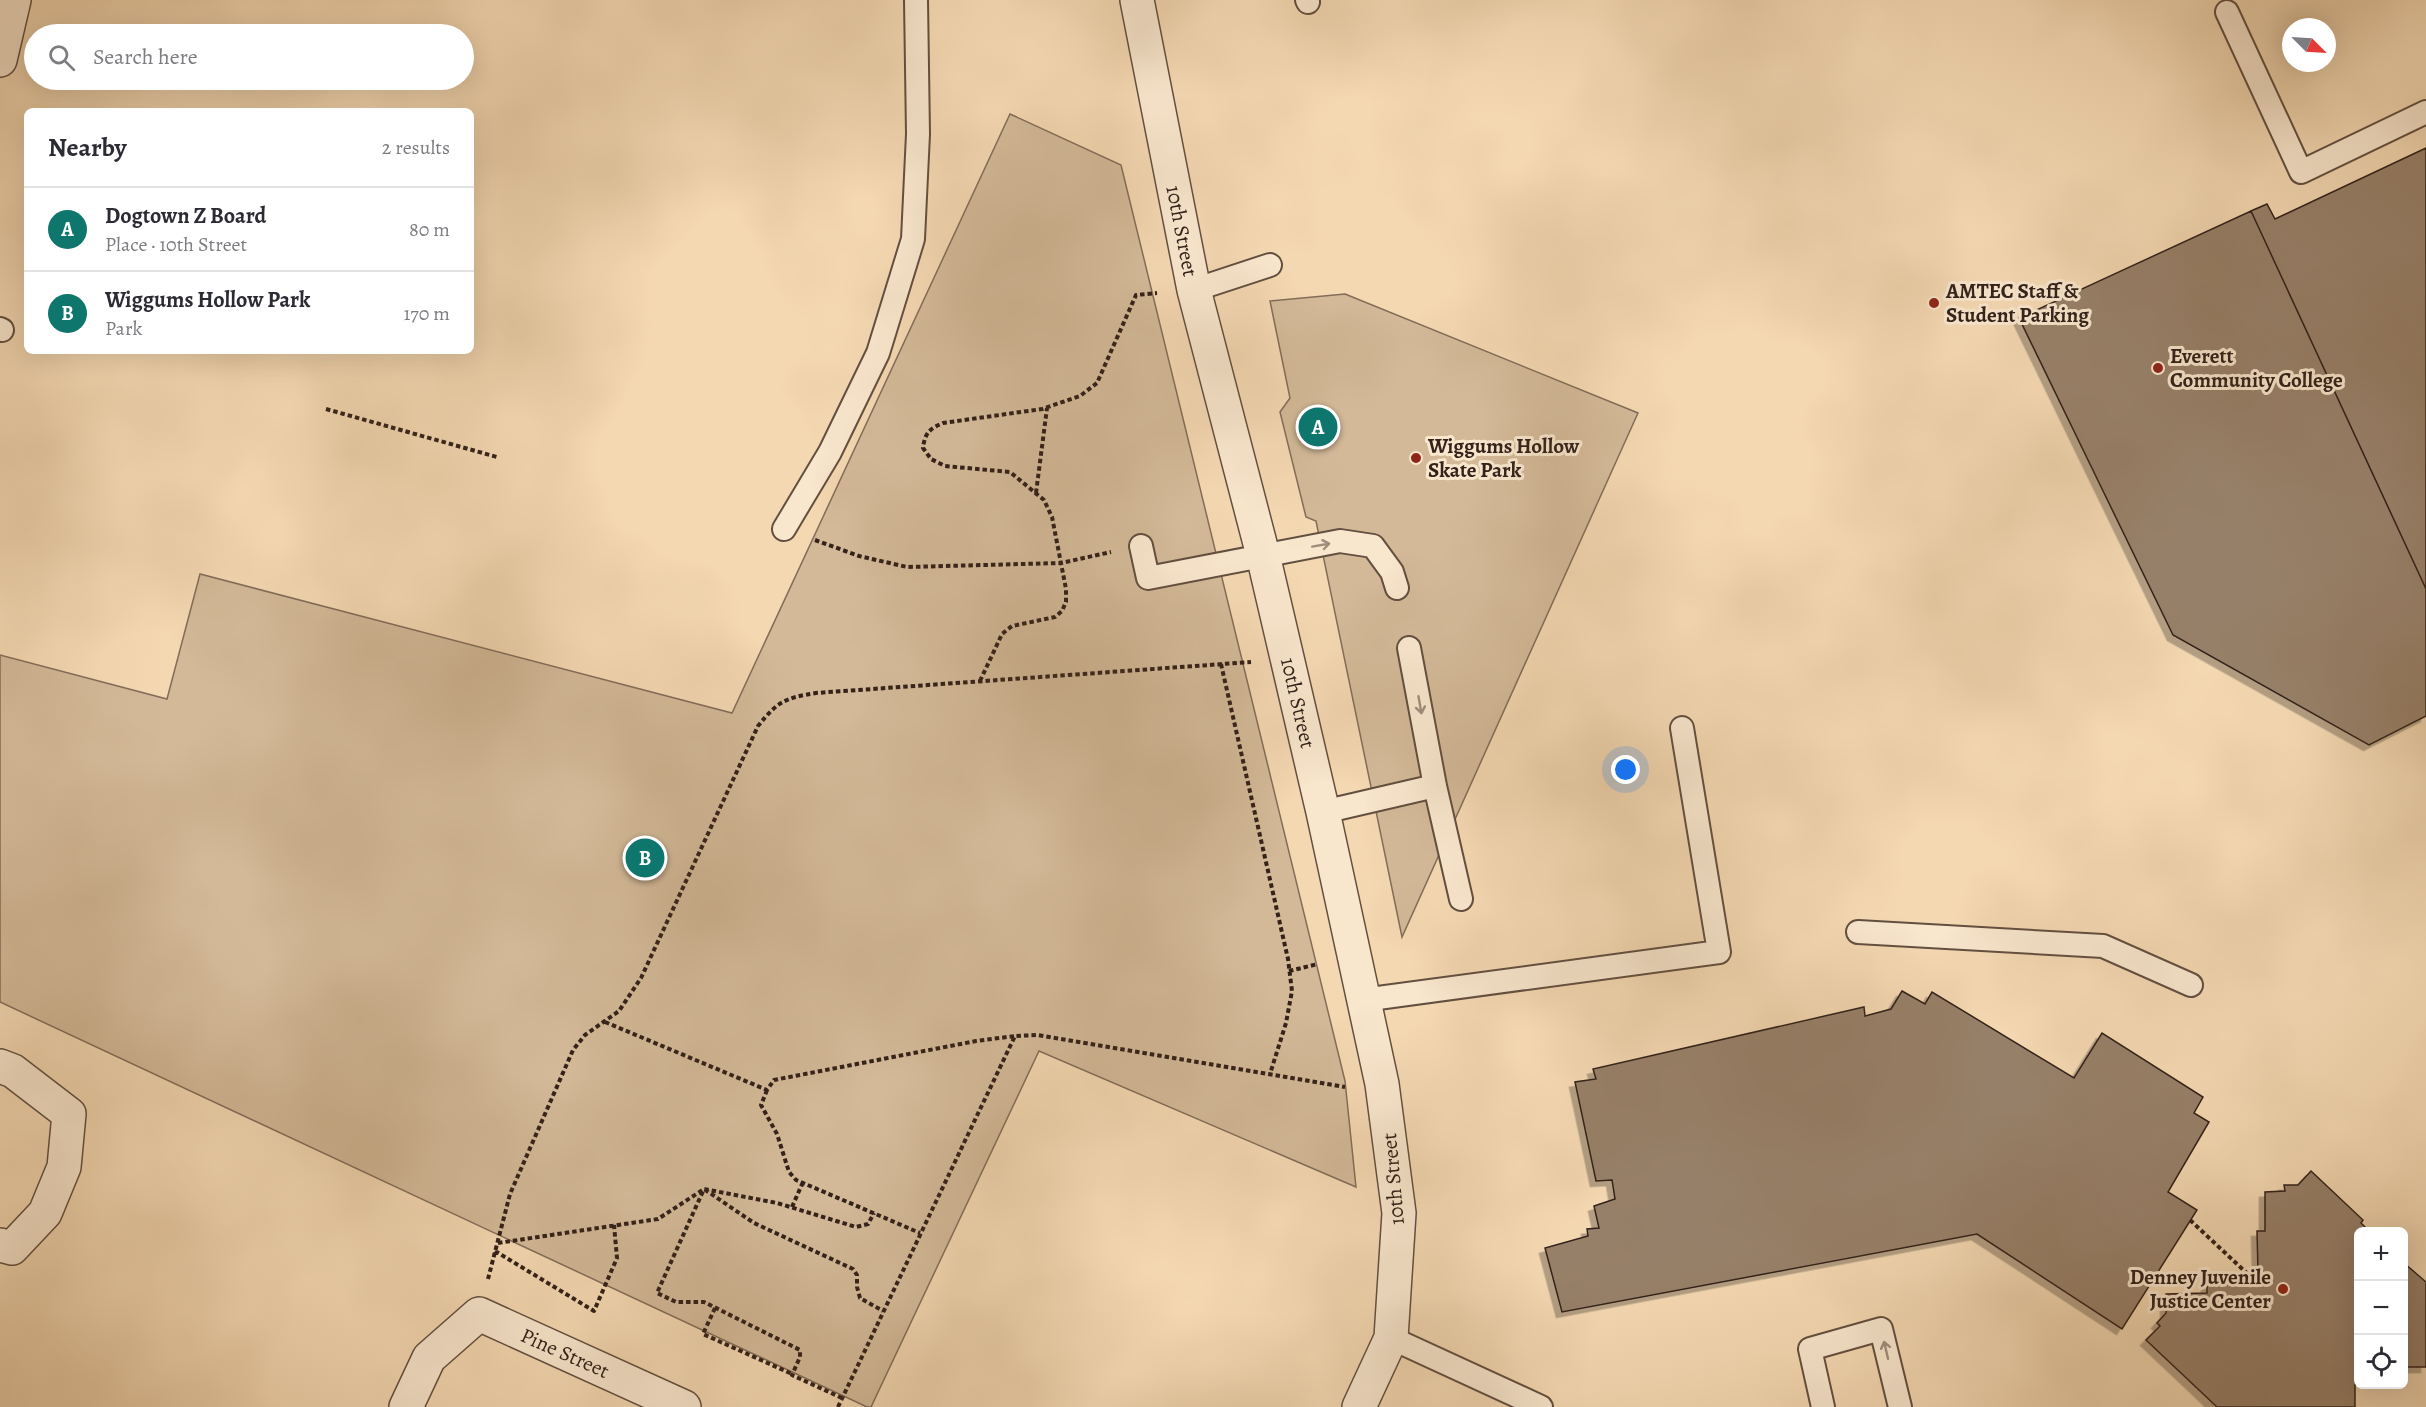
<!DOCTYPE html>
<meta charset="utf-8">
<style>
:root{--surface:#fff;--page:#f7f7f7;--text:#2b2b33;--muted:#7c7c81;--line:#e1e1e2;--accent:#0f766e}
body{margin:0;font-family:Alegreya,serif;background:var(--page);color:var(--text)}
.controls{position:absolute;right:18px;bottom:18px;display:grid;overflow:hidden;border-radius:9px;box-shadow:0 6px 24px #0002}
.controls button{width:54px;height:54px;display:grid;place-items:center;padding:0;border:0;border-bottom:2px solid var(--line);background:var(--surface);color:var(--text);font:30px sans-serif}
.compass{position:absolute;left:2282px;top:18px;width:54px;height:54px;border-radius:50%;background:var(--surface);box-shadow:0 6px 24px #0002;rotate:114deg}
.you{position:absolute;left:1626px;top:770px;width:21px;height:21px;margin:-15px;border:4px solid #fff;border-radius:50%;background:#1a73e8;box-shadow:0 0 0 9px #1a73e833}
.badge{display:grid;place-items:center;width:39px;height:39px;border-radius:50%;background:var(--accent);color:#fff;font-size:20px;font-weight:700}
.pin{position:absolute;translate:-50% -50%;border:3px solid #fff;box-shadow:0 2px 6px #0006}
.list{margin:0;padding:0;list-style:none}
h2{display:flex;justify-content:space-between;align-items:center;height:78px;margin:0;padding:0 24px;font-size:26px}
h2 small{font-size:20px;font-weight:400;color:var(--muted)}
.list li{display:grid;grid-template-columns:39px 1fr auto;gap:18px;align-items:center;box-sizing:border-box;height:84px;padding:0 24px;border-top:2px solid var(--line)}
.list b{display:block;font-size:22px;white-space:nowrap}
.list p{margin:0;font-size:20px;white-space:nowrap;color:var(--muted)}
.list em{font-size:20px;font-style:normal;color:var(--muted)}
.icon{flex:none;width:33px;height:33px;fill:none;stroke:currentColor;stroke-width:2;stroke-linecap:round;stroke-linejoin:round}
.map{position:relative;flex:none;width:2426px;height:1407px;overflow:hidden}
.search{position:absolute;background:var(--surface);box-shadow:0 6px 24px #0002;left:24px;top:24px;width:450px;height:66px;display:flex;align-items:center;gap:15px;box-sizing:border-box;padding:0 21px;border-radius:33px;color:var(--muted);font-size:22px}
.panel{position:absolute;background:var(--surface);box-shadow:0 6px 24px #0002;left:24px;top:108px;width:450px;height:246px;border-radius:9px}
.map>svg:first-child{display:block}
.green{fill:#d3b998;stroke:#836d59;stroke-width:1.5}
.building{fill:#978069;stroke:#33211a;stroke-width:1.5;filter:url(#shadow)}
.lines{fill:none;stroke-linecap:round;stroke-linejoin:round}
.service-casing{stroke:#634f40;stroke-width:26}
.minor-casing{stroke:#634f40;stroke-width:36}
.path{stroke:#33211a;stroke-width:4;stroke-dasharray:4.5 3;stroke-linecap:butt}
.service{stroke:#f8e6cd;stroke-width:22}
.minor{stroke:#f8e6cd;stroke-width:33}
.oneway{stroke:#9f8d7c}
.poi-dot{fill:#8f2418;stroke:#f8e6cd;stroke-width:2}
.labels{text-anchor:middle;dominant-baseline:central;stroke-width:6;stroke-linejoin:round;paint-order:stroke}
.street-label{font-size:21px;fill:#33211a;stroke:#f8e6cd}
.poi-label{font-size:21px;font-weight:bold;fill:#33211a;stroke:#f8e6cd;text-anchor:start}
</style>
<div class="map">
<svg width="2426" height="1407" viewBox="0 0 2426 1407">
<defs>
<filter id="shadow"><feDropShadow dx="-5.5" dy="5.5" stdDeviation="0" flood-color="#0004"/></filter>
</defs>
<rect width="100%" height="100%" fill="#f4d8b2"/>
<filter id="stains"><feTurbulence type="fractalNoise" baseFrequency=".00333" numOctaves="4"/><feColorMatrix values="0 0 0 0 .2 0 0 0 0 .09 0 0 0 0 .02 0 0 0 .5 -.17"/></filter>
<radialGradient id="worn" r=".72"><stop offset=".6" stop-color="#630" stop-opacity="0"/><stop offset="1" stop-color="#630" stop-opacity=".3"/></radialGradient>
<path class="green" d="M1010 114 1121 165 1345 1081 1356 1187 1039 1051 871 1407H867L0 1002V655L167 699 200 574 732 713Z
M1345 294 1638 413 1402 937 1316 521 1306 517 1280 412 1290 398 1270 301Z"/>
<path class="building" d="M2426 148V589L2251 211 2267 204 2275 219Z
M2251 211 2426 589V716L2369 745 2173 635 2019 318Z
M1902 991 1925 1004 1932 992 2074 1078 2102 1033 2203 1097 2194 1113 2209 1122 2168 1192 2197 1210 2122 1329 1977 1234 1562 1312 1545 1248 1588 1236 1587 1229 1599 1228 1594 1206 1615 1199 1612 1180 1596 1181 1575 1082 1596 1079 1593 1069 1864 1007 1865 1016 1891 1009Z
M2311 1171 2363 1220 2361 1223 2370 1232H2358V1380L2355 1385V1407H2217L2146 1340 2160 1326 2157 1323 2166 1313V1294L2207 1293V1284H2245L2258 1272 2257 1231H2265V1192L2285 1191 2284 1185H2298Z
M2404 1263 2426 1282V1367H2407L2406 1378H2404Z"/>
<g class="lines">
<defs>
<path id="service" d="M1307 0 1308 2
M2227 12 2301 172 2426 112
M1194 290 1270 265
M0 329 2 330
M784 529 830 452 878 353 913 239 918 134 916 0
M1141 546 1148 578 1340 541 1373 546 1392 572 1397 588
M1409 648 1435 786 1461 899
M1323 812 1435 786
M1858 932 2103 946 2191 985
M1363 1000 1719 952 1682 728
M1391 1338 1541 1407
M1823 1407 1810 1349 1881 1329 1900 1407"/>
<path id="minor" d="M1137 0 1194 290 1263 555 1323 812 1382 1084 1399 1213 1391 1338 1359 1407
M0 60 14 0
M0 1066 13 1071 69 1114 64 1167 45 1213 12 1248 0 1245
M406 1407 429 1358 479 1314 684 1407"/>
</defs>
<use href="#service" class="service-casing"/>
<use href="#minor" class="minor-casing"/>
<path class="path" d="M326 409 497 457
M1036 493 1047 408
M815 540 859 556 907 567 1061 563 1111 552
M1221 664 1288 959 1292 991 1286 1023 1270 1074
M980 681 1002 634 1012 626 1055 617 1062 611 1066 602V589L1052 517 1044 500 1010 472 945 466 931 459 923 448C925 433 929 429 943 423L1042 409 1080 396 1097 383 1136 295 1157 293
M1289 971 1318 964
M605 1022 767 1090 774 1080 976 1041 1015 1036
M767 1090 761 1105 777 1134 789 1172 796 1180 920 1233
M792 1207 803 1182
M2190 1220 2252 1278
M498 1243 658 1219 704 1189 754 1223 853 1269 857 1275V1287L860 1298 883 1311
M495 1251 594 1311 617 1258 614 1225
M488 1279 510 1194 573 1050 585 1035 619 1011 641 978 758 726C778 701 785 698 816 693L1251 662
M715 1308 703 1334 792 1374
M842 1398 792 1375 800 1357V1350L704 1302H676L657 1293 704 1189 777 1203 856 1227 868 1224 874 1213
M838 1407 1015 1036 1038 1035 1345 1087"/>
<use href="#service" class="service"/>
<use href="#minor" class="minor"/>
</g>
<defs><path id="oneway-shaft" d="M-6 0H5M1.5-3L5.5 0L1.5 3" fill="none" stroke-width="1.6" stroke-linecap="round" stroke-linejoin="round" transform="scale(1.5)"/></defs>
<g class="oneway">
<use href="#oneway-shaft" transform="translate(1321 545) rotate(-10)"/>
<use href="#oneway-shaft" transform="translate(1420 705) rotate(80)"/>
<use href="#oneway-shaft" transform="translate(1886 1350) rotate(-103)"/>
</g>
<g class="poi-dot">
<circle cx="1934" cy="303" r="6"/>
<circle cx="2158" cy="368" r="6"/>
<circle cx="1416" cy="458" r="6"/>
<circle cx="2283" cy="1289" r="6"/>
</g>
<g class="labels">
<g class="street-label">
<text transform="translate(1182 231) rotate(79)">10th Street</text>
<text transform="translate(1298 703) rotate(77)">10th Street</text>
<text transform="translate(1393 1179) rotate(-95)">10th Street</text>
<text transform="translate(565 1353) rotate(24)">Pine Street</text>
</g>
<g class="poi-label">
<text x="1946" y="291">AMTEC Staff &amp;<tspan x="1946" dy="24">Student Parking</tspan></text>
<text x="2170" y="356">Everett<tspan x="2170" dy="24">Community College</tspan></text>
<text x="1428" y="446">Wiggums Hollow<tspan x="1428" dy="24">Skate Park</tspan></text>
<text x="2271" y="1277" text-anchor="end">Denney Juvenile<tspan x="2271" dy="24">Justice Center</tspan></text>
</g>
</g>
<rect width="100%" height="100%" filter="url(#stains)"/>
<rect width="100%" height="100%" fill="url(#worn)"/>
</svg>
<div class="controls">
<button>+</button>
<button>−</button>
<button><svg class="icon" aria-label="locate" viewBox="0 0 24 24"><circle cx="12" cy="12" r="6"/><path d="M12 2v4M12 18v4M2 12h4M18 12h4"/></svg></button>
</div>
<svg class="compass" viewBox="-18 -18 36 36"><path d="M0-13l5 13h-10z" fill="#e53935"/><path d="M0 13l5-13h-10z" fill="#7c7c81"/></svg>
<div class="you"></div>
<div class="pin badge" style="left:1318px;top:427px">A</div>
<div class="pin badge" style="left:645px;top:858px">B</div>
<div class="search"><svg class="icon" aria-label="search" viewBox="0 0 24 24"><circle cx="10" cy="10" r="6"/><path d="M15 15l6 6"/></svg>Search here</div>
<section class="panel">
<h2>Nearby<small>2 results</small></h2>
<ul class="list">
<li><span class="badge">A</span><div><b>Dogtown Z Board</b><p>Place · 10th Street</p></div><em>80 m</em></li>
<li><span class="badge">B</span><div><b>Wiggums Hollow Park</b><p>Park</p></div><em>170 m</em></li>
</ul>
</section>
</div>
